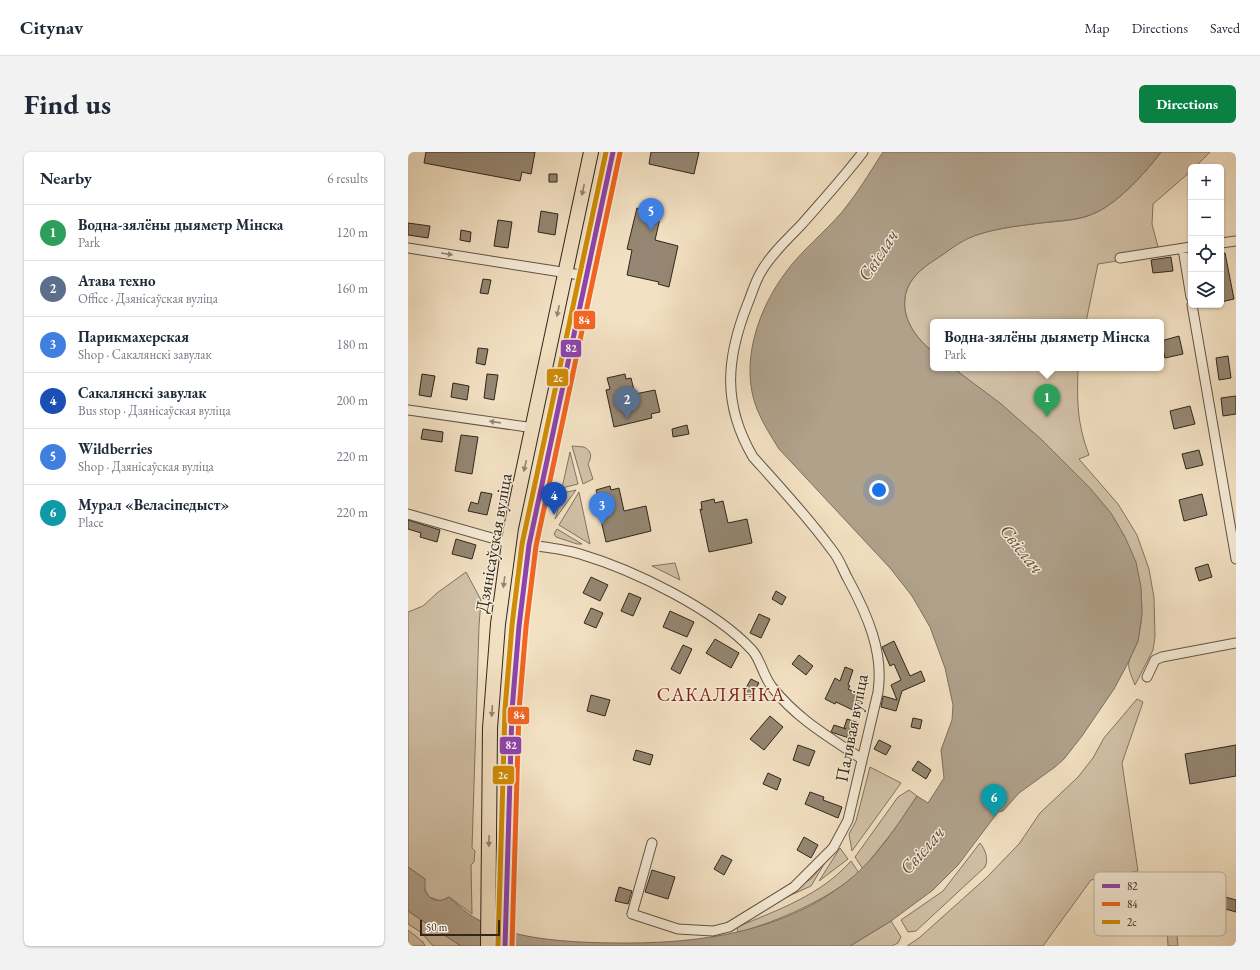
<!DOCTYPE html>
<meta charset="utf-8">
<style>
:root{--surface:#fff;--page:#f2f2f3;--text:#1f2937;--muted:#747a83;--line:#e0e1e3;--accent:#0b8043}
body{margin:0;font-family:"EB Garamond",serif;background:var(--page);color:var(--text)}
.controls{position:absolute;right:12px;top:12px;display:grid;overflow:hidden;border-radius:6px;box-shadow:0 1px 3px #0004}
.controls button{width:36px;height:36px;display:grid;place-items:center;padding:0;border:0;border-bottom:1px solid var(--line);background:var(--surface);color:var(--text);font:20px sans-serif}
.scale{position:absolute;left:12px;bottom:10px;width:80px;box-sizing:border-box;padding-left:4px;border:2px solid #2f261d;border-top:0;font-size:11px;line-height:14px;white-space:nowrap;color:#2f261d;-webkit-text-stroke:3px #f7ecd8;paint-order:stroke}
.you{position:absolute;left:471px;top:338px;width:14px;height:14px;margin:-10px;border:3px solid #fff;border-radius:50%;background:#1a73e8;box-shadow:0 0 0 6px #1a73e833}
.badge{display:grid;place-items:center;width:26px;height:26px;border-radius:50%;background:var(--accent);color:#fff;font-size:13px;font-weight:700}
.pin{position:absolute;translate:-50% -33px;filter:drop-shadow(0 1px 2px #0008)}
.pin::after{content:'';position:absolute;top:21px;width:14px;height:12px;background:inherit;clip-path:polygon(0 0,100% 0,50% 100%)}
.popup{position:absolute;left:522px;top:167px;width:234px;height:52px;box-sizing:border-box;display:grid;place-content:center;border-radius:6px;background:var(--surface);filter:drop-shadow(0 1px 3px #0005);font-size:13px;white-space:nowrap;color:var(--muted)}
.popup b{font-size:15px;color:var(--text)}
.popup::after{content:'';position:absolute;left:50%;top:100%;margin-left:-8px;border:8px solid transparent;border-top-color:var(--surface)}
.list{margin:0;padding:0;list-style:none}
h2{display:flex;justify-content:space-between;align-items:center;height:52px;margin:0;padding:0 16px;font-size:17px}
h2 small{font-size:13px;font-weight:400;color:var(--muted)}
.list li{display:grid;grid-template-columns:26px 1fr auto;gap:12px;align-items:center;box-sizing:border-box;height:56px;padding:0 16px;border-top:1px solid var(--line)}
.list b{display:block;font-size:15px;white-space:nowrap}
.list p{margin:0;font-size:13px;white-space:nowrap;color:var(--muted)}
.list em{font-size:13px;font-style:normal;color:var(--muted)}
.icon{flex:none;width:22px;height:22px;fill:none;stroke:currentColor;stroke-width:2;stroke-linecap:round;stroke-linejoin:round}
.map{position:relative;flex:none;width:828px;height:794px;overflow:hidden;border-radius:6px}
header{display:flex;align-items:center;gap:24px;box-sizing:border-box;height:56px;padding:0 20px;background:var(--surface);border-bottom:1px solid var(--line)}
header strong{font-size:19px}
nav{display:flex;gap:22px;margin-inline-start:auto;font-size:14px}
.intro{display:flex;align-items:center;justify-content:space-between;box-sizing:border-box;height:96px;padding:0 24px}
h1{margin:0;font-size:28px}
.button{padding:10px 18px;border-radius:6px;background:var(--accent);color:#fff;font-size:14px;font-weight:700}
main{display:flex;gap:24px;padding:0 24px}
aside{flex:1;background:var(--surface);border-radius:6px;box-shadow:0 1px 3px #0004}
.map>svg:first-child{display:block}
.green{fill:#d2c1a7;stroke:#807462}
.water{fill:#b0a18b;stroke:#7c705f}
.building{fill:#958773;stroke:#2f261d}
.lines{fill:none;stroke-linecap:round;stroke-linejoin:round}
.street-casing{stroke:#605546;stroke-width:11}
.primary-casing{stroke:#2f261d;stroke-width:16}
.street{stroke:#f7ecd8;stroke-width:9}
.primary{stroke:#f3e1c3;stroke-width:14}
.bus-1-casing{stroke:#f7ecd8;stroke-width:8}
.bus-2-casing{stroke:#f7ecd8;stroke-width:8}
.bus-3-casing{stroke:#f7ecd8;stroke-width:8}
.bus-1{stroke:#8e44ad;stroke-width:5}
.bus-2{stroke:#f26522;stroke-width:5}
.bus-3{stroke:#cf8c06;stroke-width:5}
.oneway{fill:#918470}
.oneway2{fill:#93897a}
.labels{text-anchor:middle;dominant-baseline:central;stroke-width:3;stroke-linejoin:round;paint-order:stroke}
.street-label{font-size:18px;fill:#2f261d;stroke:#f7ecd8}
.water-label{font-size:19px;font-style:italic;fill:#5c5144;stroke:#f7ecd8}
.neighbourhood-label{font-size:19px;letter-spacing:1px;fill:#7a1f14;stroke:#f7ecd8}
.key{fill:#f7ecd8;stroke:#bbb1a0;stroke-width:1}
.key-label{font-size:11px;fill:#2f261d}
.line-badge{stroke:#f7ecd8;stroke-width:1.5}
.badge-label{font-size:11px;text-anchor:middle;font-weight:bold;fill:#fff}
</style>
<header>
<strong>Citynav</strong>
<nav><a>Map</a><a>Directions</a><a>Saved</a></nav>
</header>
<div class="intro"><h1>Find us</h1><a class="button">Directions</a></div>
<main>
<aside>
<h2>Nearby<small>6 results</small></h2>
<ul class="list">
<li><span class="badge" style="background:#2e9e5b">1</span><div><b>Водна-зялёны дыяметр Мінска</b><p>Park</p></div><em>120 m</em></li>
<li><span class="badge" style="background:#5c6f8a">2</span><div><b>Атава техно</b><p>Office · Дзянісаўская вуліца</p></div><em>160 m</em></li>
<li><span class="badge" style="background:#3f7fe0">3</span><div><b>Парикмахерская</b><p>Shop · Сакалянскі завулак</p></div><em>180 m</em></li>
<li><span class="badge" style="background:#1a4fb4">4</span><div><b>Сакалянскі завулак</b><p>Bus stop · Дзянісаўская вуліца</p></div><em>200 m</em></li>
<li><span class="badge" style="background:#3f7fe0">5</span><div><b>Wildberries</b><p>Shop · Дзянісаўская вуліца</p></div><em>220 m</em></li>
<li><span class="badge" style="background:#0f9aa8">6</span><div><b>Мурал «Веласіпедыст»</b><p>Place</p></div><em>220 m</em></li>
</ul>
</aside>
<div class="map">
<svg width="828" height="794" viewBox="0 0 828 794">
<rect width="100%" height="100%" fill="#f3e1c3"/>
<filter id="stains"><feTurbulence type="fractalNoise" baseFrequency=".005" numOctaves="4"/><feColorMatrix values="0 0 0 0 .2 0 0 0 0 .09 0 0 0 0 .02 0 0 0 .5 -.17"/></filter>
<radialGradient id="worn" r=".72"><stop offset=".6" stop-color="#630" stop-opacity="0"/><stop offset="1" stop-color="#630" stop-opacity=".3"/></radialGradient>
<path class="green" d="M753 0H802L787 15H783V19L745 52 744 72 750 95 711 104 709 109 690 112 678 170H525V200C509 187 494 168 497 146 499 128 514 116 528 107 538 101 548 92 558 87 580 77 609 74 633 71 652 69 672 69 689 60 712 49 738 20 753 0Z
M545 216H670C669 250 669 271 681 303L671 307 710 352 729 383 741 417 746 446 747 485 745 498 727 533C725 527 719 516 721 510 722 503 728 496 730 488 734 470 735 452 732 434 725 383 693 347 658 312 623 277 585 246 545 216Z
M164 294 176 295C184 299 184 305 180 312L185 327 175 332Z
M162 300 170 332 154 336Z
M168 338 147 367 155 341Z
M171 340 182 392 151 373Z
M149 377 174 392H169L148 385 146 382Z
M267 411 272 428 244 414Z
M58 420 73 448 71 474 64 696 67 699 66 710 63 713 64 762 41 745 33 749 21 745 16 735 17 727 0 715V460L15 454 29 441Z
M729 547 735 550 714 611 730 719 683 728 635 794H499L511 786 578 726 611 692 632 661 670 625 685 606 696 586Z
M462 615 493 631 444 699 441 682 448 669Z
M501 638 509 644 490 673 455 717 447 705 490 645Z
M572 691C577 697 581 707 577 715L508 779 500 780 493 768 535 739Z
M432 696 440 707 411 729Z
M418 709 403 734 372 748 404 726Z
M443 709 451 721C415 750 374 767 330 781L329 775C370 758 413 743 443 709Z
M0 759 53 794H25L14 781 0 772Z
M746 764 768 774 770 794H760L759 772Z
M483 769 493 785 490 791 484 794H442Z
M0 778 15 790 17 794H0Z"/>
<path class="water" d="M475 0H753C738 20 712 49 689 60 672 69 652 68 633 71 609 74 580 77 559 87 548 92 538 101 528 107 514 116 499 128 497 146 494 168 509 187 525 200V216H545L592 251 634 288 682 336 703 361 717 385 728 410 733 435 734 463 730 489 720 511 706 537 674 584 656 607 647 615 611 641 595 659 590 660 550 713 525 738 483 769 442 794H53L0 759V715L17 727V739C22 749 31 751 41 745 50 753 59 762 69 767 100 784 138 788 172 790 263 794 361 789 436 732 467 709 488 675 509 644L520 651 536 626 533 598 544 568 545 553 537 516 522 475 504 444 482 416 371 297C363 284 355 272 349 257 331 212 350 157 378 120 394 98 416 81 434 60 449 42 462 20 475 0Z"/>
<path class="building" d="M18 0H127L123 22 114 20 112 29 16 11Z
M243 0H291L286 22 241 12Z
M141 22H149V30H141Z
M229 56 253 62 247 88 270 94 261 135 250 132 251 130 219 123 224 98 219 97Z
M133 59 150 62 147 83 130 80Z
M90 68 104 70 100 96 86 94Z
M0 71 22 74 20 86 0 83Z
M53 78 63 80 62 90 52 88Z
M817 101 826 147 813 150V102Z
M763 105 765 119 745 121 743 108Z
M75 127 83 128 80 142 72 141Z
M771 184 775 202 757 206 753 189Z
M70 196 80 197 77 213 68 211Z
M820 204 823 226 811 228 808 206Z
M14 222 27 224 23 245 11 243Z
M79 222 90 223 86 248 76 246Z
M217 222 218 227 223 226 227 242 247 238 252 260 243 262 244 266 206 275 198 238 202 237 199 226Z
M45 231 61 234 59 248 43 245Z
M828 244V262L815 264 813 246Z
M782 254 787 272 766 277 762 259Z
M279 273 281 282 265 285 264 277Z
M15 277 35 280 34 290 13 287Z
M53 283 70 285 64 322 47 319Z
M791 298 795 313 778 317 774 302Z
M202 334 203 338 211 336 216 359 238 354 243 379 198 390 188 346 190 345 188 338Z
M73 340 84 342 79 363 60 359 63 350 70 352Z
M794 342 799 363 776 369 771 348Z
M306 347 307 351 315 349 320 371 339 367 344 391 301 400 292 357 294 358 293 350Z
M0 368 32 378 29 390 12 385 13 381 0 377Z
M48 387 68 393 64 407 44 402Z
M800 412 804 425 791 429 787 416Z
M183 425 200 433 192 449 175 441Z
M368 439 378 445 374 453 364 447Z
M221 441 233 446 225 464 213 459Z
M183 456 195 461 188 476 176 471Z
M262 459 286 470 279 485 255 475Z
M351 462 362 467 353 486 342 481Z
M307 487 331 501 323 516 298 501Z
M486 489 502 524 513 519 517 529 494 539 488 559 473 555 475 544 489 548 483 533 493 528 486 512 482 514 474 495Z
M275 493 284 497 272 522 263 517Z
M391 503 405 514 398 523 384 512Z
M437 515 445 518 440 533 442 534 440 537 457 545 449 560 428 550 427 552 417 547 427 526 432 529Z
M343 527 351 531 343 545 335 541Z
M183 543 202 548 197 564 179 559Z
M362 564 375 575 356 598 342 587Z
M505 566 514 568 512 577 503 575Z
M439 567 451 571 447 588 423 580 426 573 438 577 436 576Z
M471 588 483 594 478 603 466 597Z
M390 593 407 599 401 614 385 608Z
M828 593V624L782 632 777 602Z
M228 598 245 603 242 613 225 608Z
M510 609 523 618 518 627 504 618Z
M360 621 373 627 369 638 355 632Z
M402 640 416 645 415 648 434 655 430 666 397 652Z
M396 685 410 693 403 706 389 698Z
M314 703 324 708 316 723 306 717Z
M244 718 267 725 260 747 237 740Z
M750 726 828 748V760L746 737Z
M211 735 224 739 220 752 207 749Z"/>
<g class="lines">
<defs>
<path id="street" d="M813 91 828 89
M0 96 179 124
M775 97 783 145
M712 106 783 95
M784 153 828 407
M0 258 126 276
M0 362 101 391
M121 393C138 395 156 397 172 402 226 418 306 457 344 498 353 508 355 524 364 535 389 567 421 585 454 607
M739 525 747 508 754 505 828 491
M244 691 224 762 270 777 305 779 321 775 386 735 425 696 440 668 470 540C476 500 459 462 440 427 435 418 431 406 424 398 400 365 372 335 345 305 314 252 318 206 340 151 344 141 347 130 353 120 363 102 380 87 394 72 415 48 436 25 455 0"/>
<path id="primary" d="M80 794 82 576 90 472 103 376 183 0
M97 794 104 558 111 474 121 393 205 0"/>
</defs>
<use href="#street" class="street-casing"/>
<use href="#primary" class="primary-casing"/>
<use href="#street" class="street"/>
<use href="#primary" class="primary"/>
<defs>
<path id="bus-1" d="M97 794 104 558 111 474 121 393 205 0"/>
<path id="bus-2" d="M104 794 111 558 118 475 128 394 212 1"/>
<path id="bus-3" d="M90 794 97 557 104 473 114 392 198 0"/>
</defs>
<use href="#bus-1" class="bus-1-casing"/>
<use href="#bus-2" class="bus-2-casing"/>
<use href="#bus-3" class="bus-3-casing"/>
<use href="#bus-1" class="bus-1"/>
<use href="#bus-2" class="bus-2"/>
<use href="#bus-3" class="bus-3"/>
</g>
<defs><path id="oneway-solid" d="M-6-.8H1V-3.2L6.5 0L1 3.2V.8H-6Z"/></defs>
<g class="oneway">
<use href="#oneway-solid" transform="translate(175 38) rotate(102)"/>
<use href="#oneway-solid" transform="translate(150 159) rotate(102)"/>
<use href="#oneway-solid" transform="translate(117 314) rotate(103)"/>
<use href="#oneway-solid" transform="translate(96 430) rotate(98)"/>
<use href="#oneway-solid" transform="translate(84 559) rotate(94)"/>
<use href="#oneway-solid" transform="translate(81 689) rotate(91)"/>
</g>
<g class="oneway2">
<use href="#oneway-solid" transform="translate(39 102) rotate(9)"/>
<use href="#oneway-solid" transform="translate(87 270) rotate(-172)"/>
</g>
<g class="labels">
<g class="street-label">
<text transform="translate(85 391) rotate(-80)">Дзянісаўская вуліца</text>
<text transform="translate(443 576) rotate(-79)">Палявая вуліца</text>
</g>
<g class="water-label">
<text transform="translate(470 103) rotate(-57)">Свіслач</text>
<text transform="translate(614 397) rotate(51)">Свіслач</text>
<text transform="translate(514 698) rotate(-49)">Свіслач</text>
</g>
<g class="neighbourhood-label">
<text x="313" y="542">САКАЛЯНКА</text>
</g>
</g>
<rect x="686" y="720" width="132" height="64" rx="6" class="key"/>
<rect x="694" y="732" width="18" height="4" fill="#8e44ad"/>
<rect x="694" y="750" width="18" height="4" fill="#f26522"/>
<rect x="694" y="768" width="18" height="4" fill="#cf8c06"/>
<g class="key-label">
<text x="719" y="738">82</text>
<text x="719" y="756">84</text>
<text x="719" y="774">2с</text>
</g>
<g class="line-badge">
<rect x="165" y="158" width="23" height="20" rx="4" fill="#f26522"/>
<rect x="152" y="187" width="22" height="19" rx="4" fill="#8e44ad"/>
<rect x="138" y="216" width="23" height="19" rx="4" fill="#cf8c06"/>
<rect x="99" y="554" width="23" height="19" rx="4" fill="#f26522"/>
<rect x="91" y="584" width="23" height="19" rx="4" fill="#8e44ad"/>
<rect x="84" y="613" width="23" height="20" rx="4" fill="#cf8c06"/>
</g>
<g class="badge-label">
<text x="176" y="172">84</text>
<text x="163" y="200">82</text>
<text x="150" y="230">2с</text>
<text x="111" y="567">84</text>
<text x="103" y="597">82</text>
<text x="95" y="627">2с</text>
</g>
<rect width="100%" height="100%" filter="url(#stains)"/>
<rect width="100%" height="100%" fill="url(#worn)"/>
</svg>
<div class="controls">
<button>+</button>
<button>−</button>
<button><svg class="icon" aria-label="locate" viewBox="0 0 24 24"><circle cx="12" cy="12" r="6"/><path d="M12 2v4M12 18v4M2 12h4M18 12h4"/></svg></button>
<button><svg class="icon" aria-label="layers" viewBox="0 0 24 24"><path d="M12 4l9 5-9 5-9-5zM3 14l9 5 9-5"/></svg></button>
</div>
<div class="scale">50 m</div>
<div class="you"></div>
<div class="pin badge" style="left:639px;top:265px;background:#2e9e5b">1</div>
<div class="popup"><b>Водна-зялёны дыяметр Мінска</b>Park</div>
<div class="pin badge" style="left:219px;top:267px;background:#5c6f8a">2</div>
<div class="pin badge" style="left:194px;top:373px;background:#3f7fe0">3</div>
<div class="pin badge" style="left:146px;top:363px;background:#1a4fb4">4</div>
<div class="pin badge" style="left:243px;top:79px;background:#3f7fe0">5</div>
<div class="pin badge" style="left:586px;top:665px;background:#0f9aa8">6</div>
</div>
</main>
